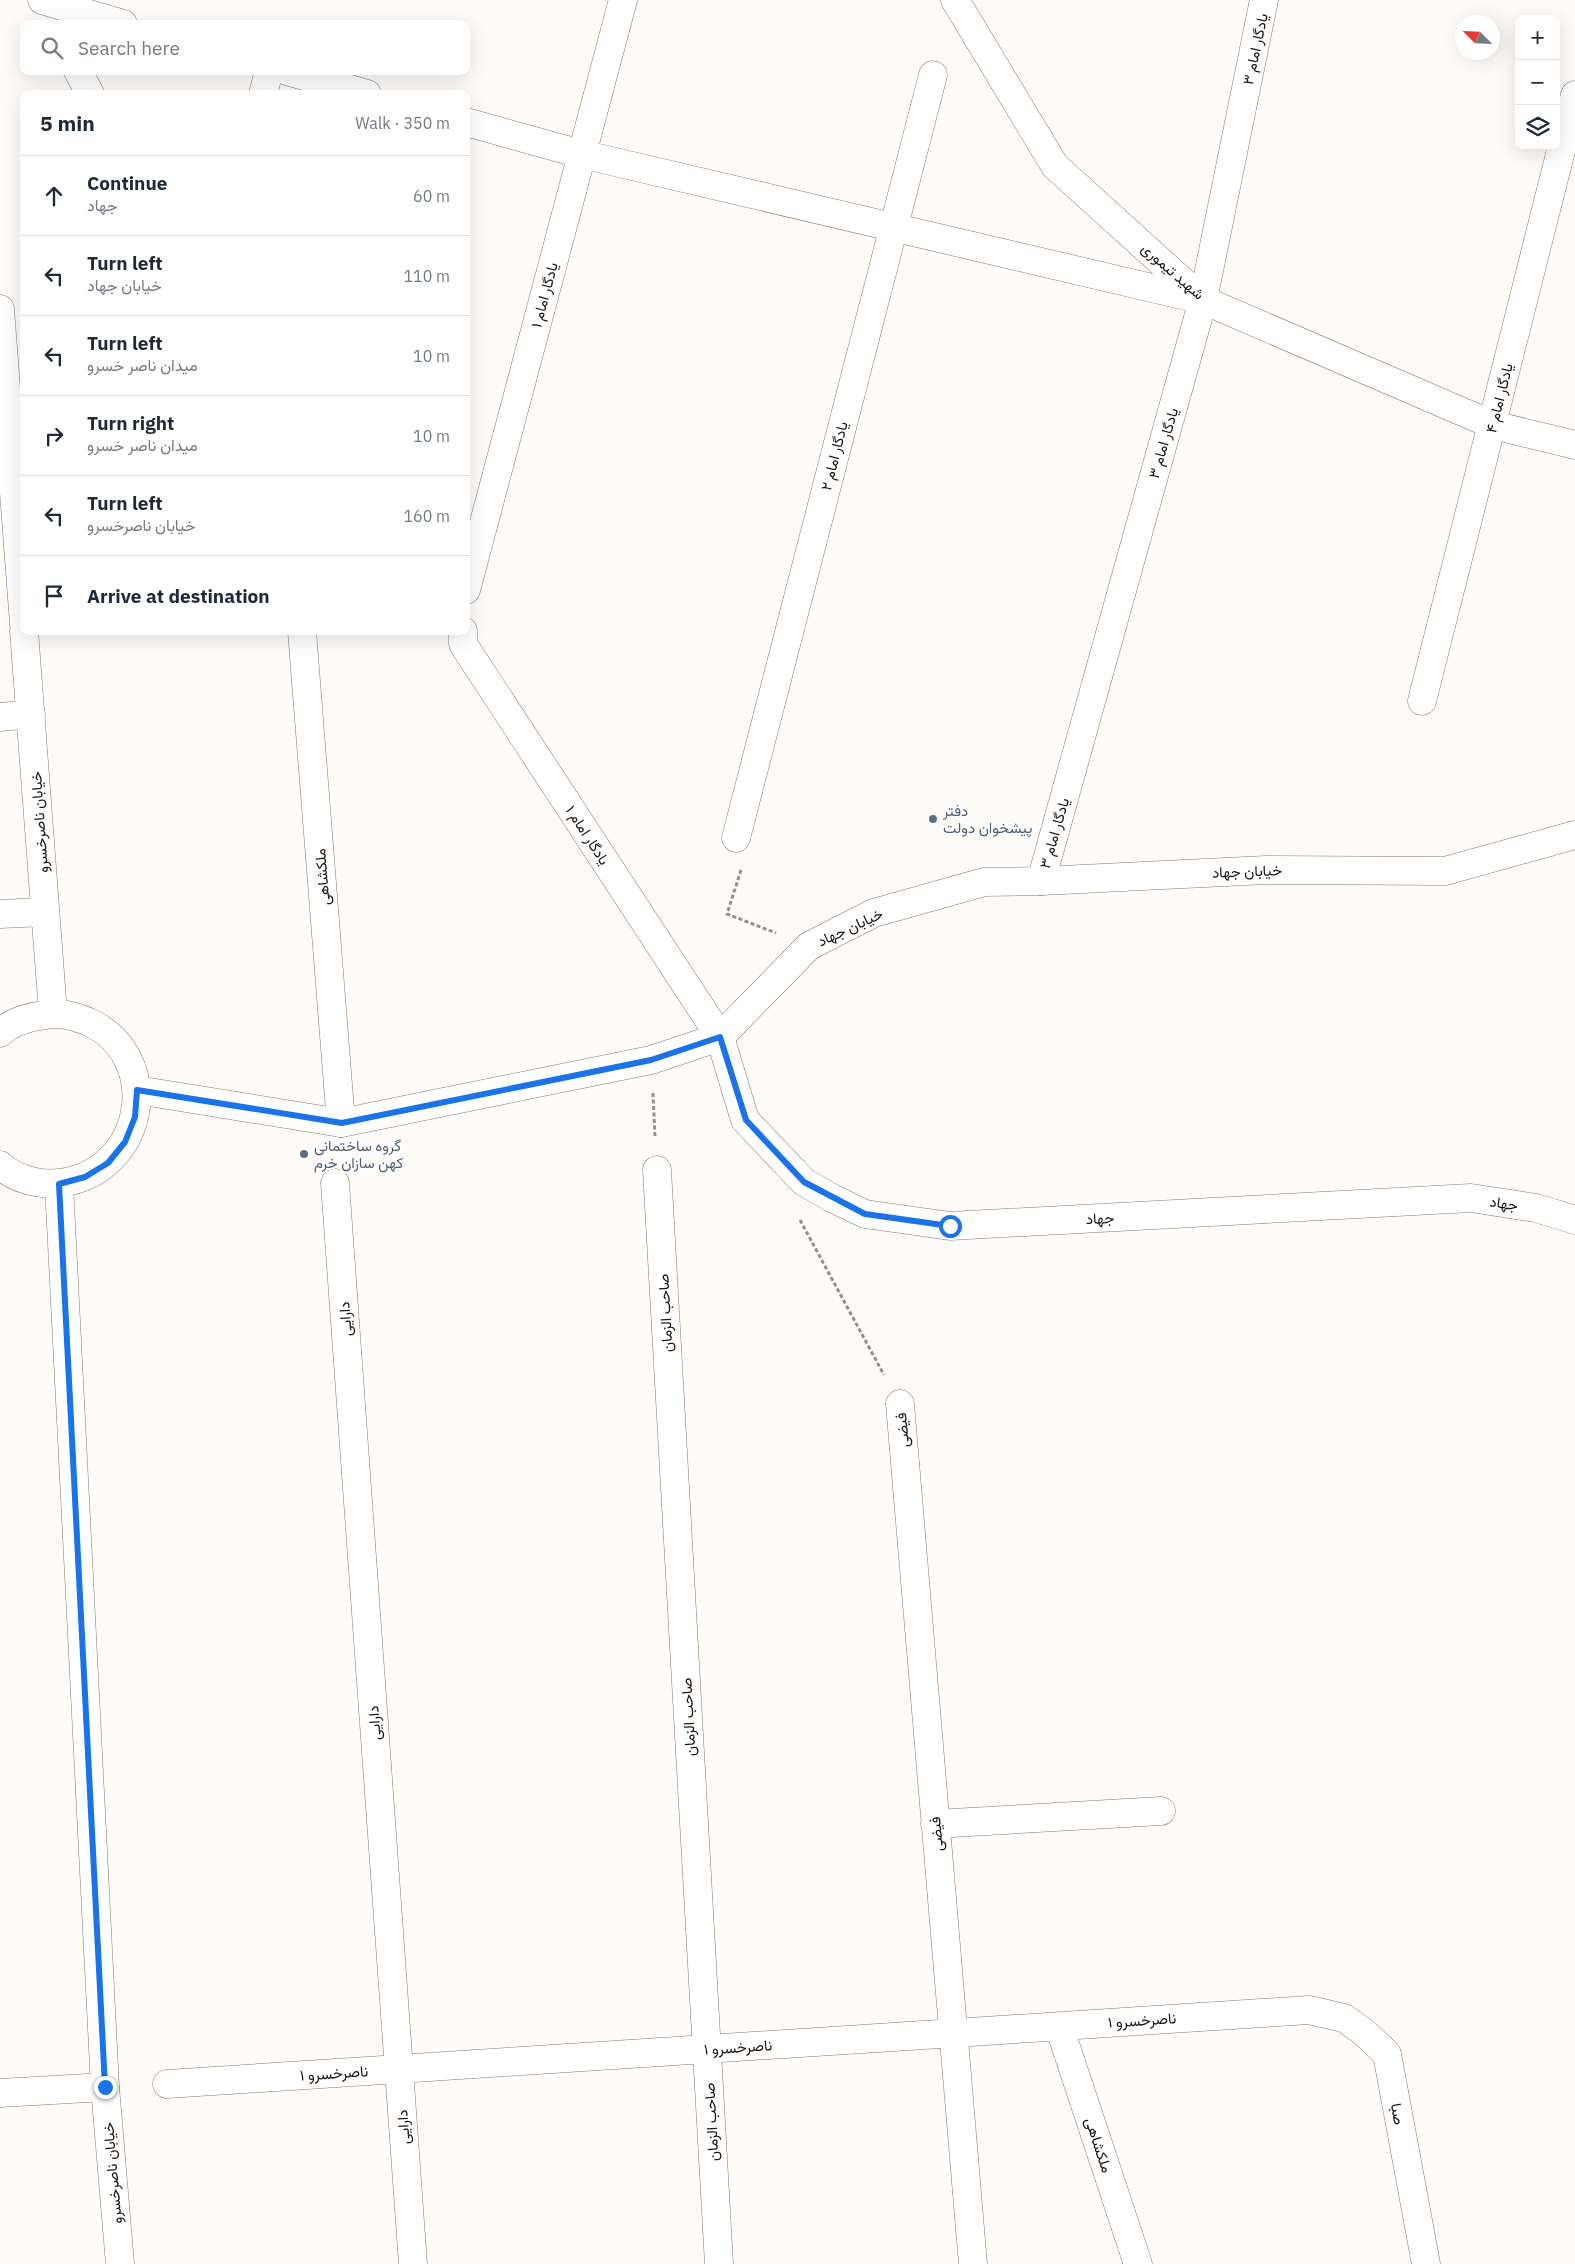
<!DOCTYPE html>
<meta charset="utf-8">
<style>
:root{--surface:#fff;--page:#f6f6f7;--text:#1f2937;--muted:#747a83;--line:#e0e1e3}
body{margin:0;font-family:"IBM Plex Sans",Vazirmatn,sans-serif;background:var(--page);color:var(--text)}
.controls{position:absolute;right:15px;top:15px;display:grid;overflow:hidden;border-radius:10px;box-shadow:0 5px 20px #0002}
.controls button{width:45px;height:45px;display:grid;place-items:center;padding:0;border:0;border-bottom:1px solid var(--line);background:var(--surface);color:var(--text);font:25px sans-serif}
.compass{position:absolute;left:1455px;top:15px;width:45px;height:45px;border-radius:50%;background:var(--surface);box-shadow:0 5px 20px #0002;rotate:294deg}
.stop{position:absolute;width:15px;height:15px;margin:-11px;border:4px solid #1a73e8;border-radius:50%;background:#fff}
.stop.end{background:#1a73e8;border-color:#fff;box-shadow:0 1px 5px #0008}
.list{margin:0;padding:0;list-style:none}
h2{display:flex;justify-content:space-between;align-items:center;height:65px;margin:0;padding:0 20px;font-size:21px}
h2 small{font-size:16px;font-weight:400;color:var(--muted)}
.list li{display:grid;grid-template-columns:32px 1fr auto;gap:15px;align-items:center;box-sizing:border-box;height:80px;padding:0 20px;border-top:1px solid var(--line)}
.list b{display:block;font-size:19px;white-space:nowrap}
.list p{margin:0;font-size:16px;white-space:nowrap;color:var(--muted)}
.list em{font-size:16px;font-style:normal;color:var(--muted)}
.icon{flex:none;width:28px;height:28px;fill:none;stroke:currentColor;stroke-width:2;stroke-linecap:round;stroke-linejoin:round}
.map{position:relative;flex:none;width:1575px;height:2264px;overflow:hidden}
.search{position:absolute;background:var(--surface);box-shadow:0 5px 20px #0002;left:20px;top:20px;width:450px;height:55px;display:flex;align-items:center;gap:12px;box-sizing:border-box;padding:0 18px;border-radius:10px;color:var(--muted);font-size:19px}
.panel{position:absolute;background:var(--surface);box-shadow:0 5px 20px #0002;left:20px;top:90px;width:450px;height:545px;border-radius:10px}
.map>svg:first-child{display:block}
.lines{fill:none;stroke-linecap:round;stroke-linejoin:round}
.street-casing{stroke:#86796d;stroke-width:29}
.secondary-casing{stroke:#86796d;stroke-width:29}
.path{stroke:#94908d;stroke-width:3;stroke-dasharray:4 2.5;stroke-linecap:butt}
.street{stroke:#fff;stroke-width:28}
.secondary{stroke:#fff;stroke-width:28}
.route{stroke:#1a73e8;stroke-width:6}
.service-dot{fill:#5c6f8a;stroke:#fff;stroke-width:2}
.labels{text-anchor:middle;dominant-baseline:central;stroke-width:4;stroke-linejoin:round;paint-order:stroke}
.street-label{font-size:15px;fill:#1a1511;stroke:#fff}
.service-label{font-size:15px;fill:#4e5e75;stroke:#fff;text-anchor:start}
</style>
<div class="map">
<svg width="1575" height="2264" viewBox="0 0 1575 2264">
<rect width="100%" height="100%" fill="#fefbf8"/>
<g class="lines">
<defs>
<path id="street" d="M42 0 123 24
M78 71 90 94
M287 71 367 94
M263 94 269 71
M466 122 581 154 1203 300
M466 590 623 0
M302 631 341 1123
M463 631V644L720 1037 745 1120 804 1182 832 1198 865 1214 950 1226 1471 1198 1536 1208 1575 1220
M1422 701 1575 95
M0 717 31 714
M736 838 933 75
M1041 881 1203 300 1264 0
M0 914 45 912
M657 1170 719 2264
M335 1183 413 2264
M900 1404 973 2264
M935 1824 1161 1811
M1059 2026 1138 2264
M167 2084 1309 2010 1344 2018 1365 2033 1387 2054 1426 2264
M0 2093 105 2087"/>
<path id="secondary" d="M955 0 1055 166 1203 300 1493 425 1575 445
M0 309 24 624
M24 631 53 1013
M0 1033C12 1021 29 1017 45 1015 60 1012 75 1016 89 1022 161 1056 148 1161 71 1181 48 1187 18 1182 0 1165
M137 1090 341 1123 651 1060 720 1037 809 946 874 913 984 882 1041 881 1266 870 1445 871 1575 835
M59 1184 105 2087 120 2264"/>
</defs>
<use href="#street" class="street-casing"/>
<use href="#secondary" class="secondary-casing"/>
<path class="path" d="M741 870 727 914 776 933
M653 1093 655 1137
M800 1220 884 1375"/>
<use href="#street" class="street"/>
<use href="#secondary" class="secondary"/>
</g>
<g class="lines">
<path class="route" d="M105 2087 59 1184 85 1177 108 1163 125 1142 135 1117 137 1090 342 1123 651 1060 720 1037 746 1120 804 1182 865 1214 950 1226"/>
</g>
<g class="service-dot">
<circle cx="933" cy="819" r="5"/>
<circle cx="304" cy="1154" r="5"/>
</g>
<g class="labels">
<g class="street-label">
<text transform="translate(1255 49) rotate(-78)">یادگار امام ۳</text>
<text transform="translate(1173 271) rotate(41)">شهید تیموری</text>
<text transform="translate(544 295) rotate(-75)">یادگار امام ۱</text>
<text transform="translate(1499 398) rotate(-76)">یادگار امام ۴</text>
<text transform="translate(1163 443) rotate(-74)">یادگار امام ۳</text>
<text transform="translate(834 456) rotate(-76)">یادگار امام ۲</text>
<text transform="translate(39 822) rotate(-94)">خیابان ناصرخسرو</text>
<text transform="translate(1054 833) rotate(-74)">یادگار امام ۳</text>
<text transform="translate(588 835) rotate(57)">یادگار امام ۱</text>
<text transform="translate(1247 871) rotate(-2)">خیابان جهاد</text>
<text transform="translate(322 877) rotate(-95)">ملکشاهی</text>
<text transform="translate(850 927) rotate(-25)">خیابان جهاد</text>
<text transform="translate(1504 1203) rotate(9)">جهاد</text>
<text transform="translate(1100 1218) rotate(-3)">جهاد</text>
<text transform="translate(665 1313) rotate(-93)">صاحب الزمان</text>
<text transform="translate(345 1319) rotate(-94)">دارایی</text>
<text transform="translate(902 1430) rotate(-95)">فیضی</text>
<text transform="translate(688 1717) rotate(-93)">صاحب الزمان</text>
<text transform="translate(374 1723) rotate(-94)">دارایی</text>
<text transform="translate(936 1834) rotate(-95)">فیضی</text>
<text transform="translate(1142 2020) rotate(-4)">ناصرخسرو ۱</text>
<text transform="translate(738 2047) rotate(-4)">ناصرخسرو ۱</text>
<text transform="translate(334 2073) rotate(-4)">ناصرخسرو ۱</text>
<text transform="translate(1398 2114) rotate(80)">صبا</text>
<text transform="translate(711 2122) rotate(-93)">صاحب الزمان</text>
<text transform="translate(403 2127) rotate(-94)">دارایی</text>
<text transform="translate(1099 2145) rotate(72)">ملکشاهی</text>
<text transform="translate(112 2173) rotate(-95)">خیابان ناصرخسرو</text>
</g>
<g class="service-label">
<text x="943" y="810">دفتر<tspan x="943" dy="17">پیشخوان دولت</tspan></text>
<text x="314" y="1145">گروه ساختمانی<tspan x="314" dy="17">کهن سازان خرم</tspan></text>
</g>
</g>
</svg>
<div class="controls">
<button>+</button>
<button>−</button>
<button><svg class="icon" aria-label="layers" viewBox="0 0 24 24"><path d="M12 4l9 5-9 5-9-5zM3 14l9 5 9-5"/></svg></button>
</div>
<svg class="compass" viewBox="-18 -18 36 36"><path d="M0-13l5 13h-10z" fill="#e53935"/><path d="M0 13l5-13h-10z" fill="#747a83"/></svg>
<div class="stop" style="left:950px;top:1226px"></div>
<div class="stop end" style="left:105px;top:2087px"></div>
<div class="search"><svg class="icon" aria-label="search" viewBox="0 0 24 24"><circle cx="10" cy="10" r="6"/><path d="M15 15l6 6"/></svg>Search here</div>
<section class="panel">
<h2>5 min<small>Walk · 350 m</small></h2>
<ul class="list">
<li><svg class="icon" aria-label="ahead" viewBox="0 0 24 24"><path d="M12 20V5M6 11l6-6 6 6"/></svg><div><b>Continue</b><p>جهاد</p></div><em>60 m</em></li>
<li><svg class="icon" aria-label="left" viewBox="0 0 24 24"><path d="M17 20v-9H6M10 6l-5 5 5 5"/></svg><div><b>Turn left</b><p>خیابان جهاد</p></div><em>110 m</em></li>
<li><svg class="icon" aria-label="left" viewBox="0 0 24 24"><path d="M17 20v-9H6M10 6l-5 5 5 5"/></svg><div><b>Turn left</b><p>میدان ناصر خسرو</p></div><em>10 m</em></li>
<li><svg class="icon" aria-label="right" viewBox="0 0 24 24"><path d="M7 20v-9h11M14 6l5 5-5 5"/></svg><div><b>Turn right</b><p>میدان ناصر خسرو</p></div><em>10 m</em></li>
<li><svg class="icon" aria-label="left" viewBox="0 0 24 24"><path d="M17 20v-9H6M10 6l-5 5 5 5"/></svg><div><b>Turn left</b><p>خیابان ناصرخسرو</p></div><em>160 m</em></li>
<li><svg class="icon" aria-label="arrive" viewBox="0 0 24 24"><path d="M6 21V4h12l-3 4 3 4H6"/></svg><div><b>Arrive at destination</b></div></li>
</ul>
</section>
</div>
